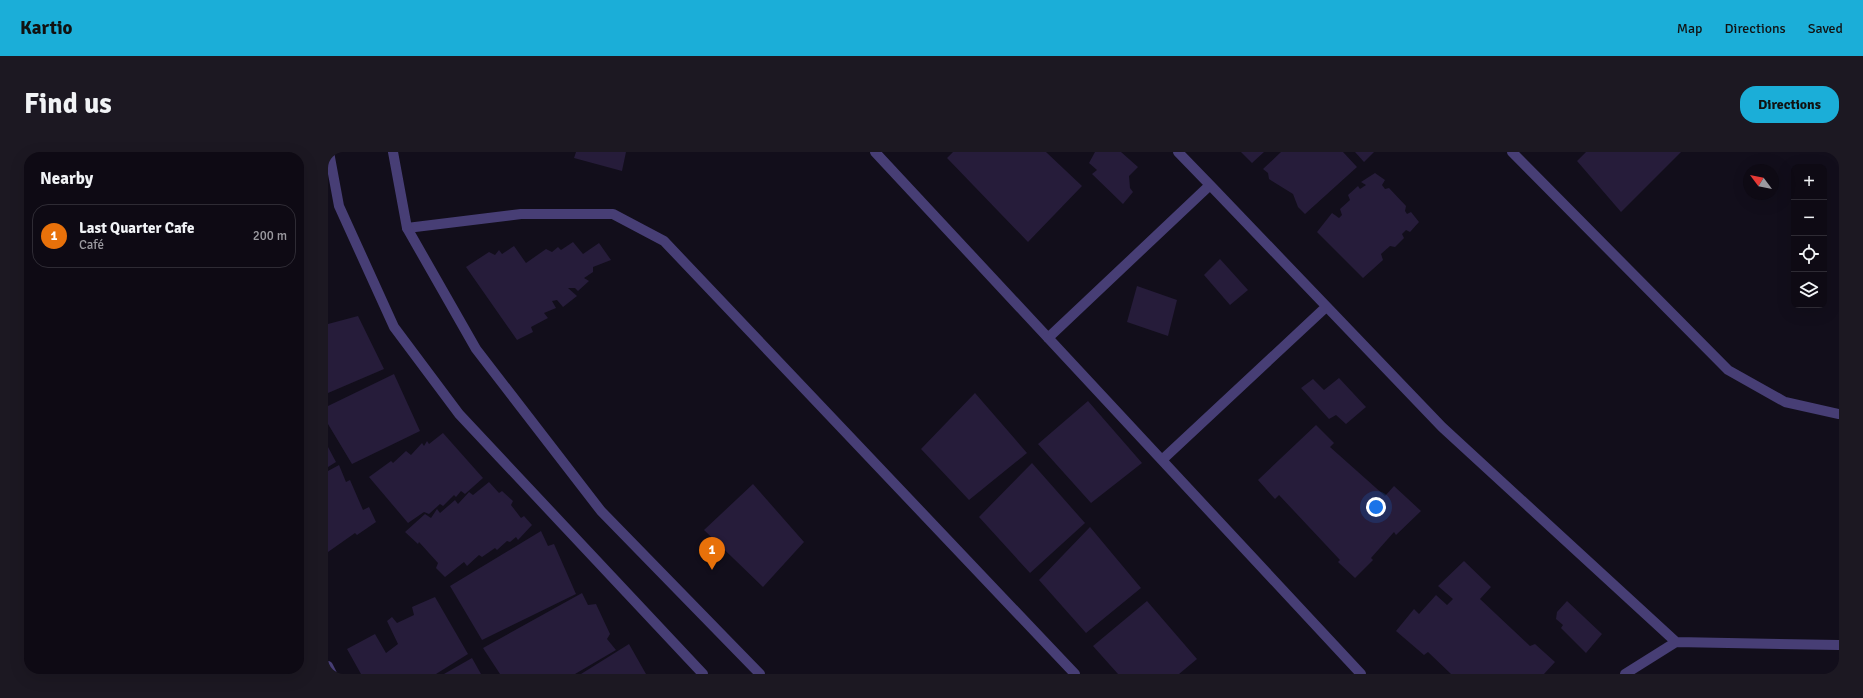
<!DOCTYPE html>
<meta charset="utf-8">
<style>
:root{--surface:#0e0a14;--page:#1c1822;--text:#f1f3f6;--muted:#9b9aa0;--line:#2e2b34;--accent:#1baed8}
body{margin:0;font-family:Signika,sans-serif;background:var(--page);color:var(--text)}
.controls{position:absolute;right:12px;top:12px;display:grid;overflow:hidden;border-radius:8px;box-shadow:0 4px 16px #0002}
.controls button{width:36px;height:36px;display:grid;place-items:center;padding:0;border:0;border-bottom:1px solid var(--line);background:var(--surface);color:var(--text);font:20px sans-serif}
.compass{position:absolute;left:1415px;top:12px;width:36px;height:36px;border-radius:50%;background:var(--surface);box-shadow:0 4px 16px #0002;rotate:302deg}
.you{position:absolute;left:1048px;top:355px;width:14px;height:14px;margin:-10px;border:3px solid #fff;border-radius:50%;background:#1a73e8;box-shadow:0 0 0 6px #1a73e833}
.badge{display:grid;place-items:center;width:26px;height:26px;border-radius:50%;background:var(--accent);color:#fff;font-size:13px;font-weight:700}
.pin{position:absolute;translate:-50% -33px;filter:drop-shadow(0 1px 2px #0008)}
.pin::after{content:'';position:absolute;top:21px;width:14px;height:12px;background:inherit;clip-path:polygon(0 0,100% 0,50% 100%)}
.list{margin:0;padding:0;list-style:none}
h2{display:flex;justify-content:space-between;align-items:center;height:52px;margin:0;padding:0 16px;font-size:17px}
h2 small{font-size:13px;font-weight:400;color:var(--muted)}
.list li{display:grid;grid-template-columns:26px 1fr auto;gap:12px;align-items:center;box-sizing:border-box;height:64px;margin:0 8px 8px;padding:0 8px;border:1px solid var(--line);border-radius:16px}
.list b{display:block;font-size:15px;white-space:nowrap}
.list p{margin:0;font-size:13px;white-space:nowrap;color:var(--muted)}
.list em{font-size:13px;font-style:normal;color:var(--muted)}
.icon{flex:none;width:22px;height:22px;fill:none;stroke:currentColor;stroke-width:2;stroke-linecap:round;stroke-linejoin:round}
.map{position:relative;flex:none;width:1511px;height:522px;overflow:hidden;border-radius:16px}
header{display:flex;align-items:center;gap:24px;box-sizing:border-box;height:56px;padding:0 20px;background:var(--accent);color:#111}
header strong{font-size:19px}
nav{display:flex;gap:22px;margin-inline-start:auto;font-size:14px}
.intro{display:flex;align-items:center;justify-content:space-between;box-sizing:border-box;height:96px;padding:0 24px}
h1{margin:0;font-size:28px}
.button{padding:10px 18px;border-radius:16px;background:var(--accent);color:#111;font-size:14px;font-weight:700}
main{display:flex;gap:24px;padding:0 24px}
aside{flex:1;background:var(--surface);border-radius:16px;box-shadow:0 4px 16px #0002}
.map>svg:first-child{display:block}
.building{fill:#261c3a}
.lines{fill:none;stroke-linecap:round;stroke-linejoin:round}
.minor{stroke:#473e75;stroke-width:10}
.tertiary{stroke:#473e75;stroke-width:10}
</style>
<header>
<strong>Kartio</strong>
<nav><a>Map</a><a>Directions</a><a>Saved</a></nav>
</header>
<div class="intro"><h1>Find us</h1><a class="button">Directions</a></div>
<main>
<aside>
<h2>Nearby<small></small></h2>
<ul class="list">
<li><span class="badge" style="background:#e8710a">1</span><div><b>Last Quarter Cafe</b><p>Café</p></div><em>200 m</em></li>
</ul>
</aside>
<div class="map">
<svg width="1511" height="522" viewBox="0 0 1511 522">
<rect width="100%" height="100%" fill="#120e1b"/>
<path class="building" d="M248 0H298L294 19 246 6Z
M625 0H718L754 34 700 90 619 6Z
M767 0H793L810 15 801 24 802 36 805 40 795 52 764 22 769 18 761 11Z
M913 0H936L924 11Z
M953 0H1015L1029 15 977 62 970 55 965 42 941 27 940 21 935 17Z
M1027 0H1046L1036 10Z
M1258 0H1353L1293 60 1249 9Z
M1047 21 1057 28 1054 33 1057 37 1061 36 1078 54 1077 59 1079 62 1083 60 1091 70 1082 80 1078 78 1074 82 1076 86 1067 95 1062 94 1053 102 1055 108 1035 126 989 80 1004 61 1011 66 1014 63 1012 57 1022 48 1020 43 1030 34 1032 37 1038 33 1033 30Z
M245 90 255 102 271 91 283 108 265 115V120L256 126 261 129 250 139 247 136H240L249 144 235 155 229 148 224 149 228 156 216 161 220 166 203 175 205 180 189 188 138 115 161 100 167 103 171 98 174 102 186 94 198 111 218 97 224 100 230 95 233 98Z
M892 107 920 138 902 153 876 123Z
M809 134 849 148 840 184 799 170Z
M30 164 56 217 0 241V172Z
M66 222 92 279 24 312 0 272V254Z
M1011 226 1038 255 1018 272 1008 263 1001 267 973 236 985 227 996 238Z
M647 241 699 301 641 348 593 297Z
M760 249 814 311 763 351 710 292Z
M988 273 1006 291 1002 295 1057 344 1066 334 1093 359 1068 383 1066 380 1043 406 1045 408 1027 426 1010 410 1012 408 951 343 947 347 930 328Z
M115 281 155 326 137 342 133 339 128 345 126 343 115 354 112 352 101 362 96 360 80 371 41 325 63 309 65 311 78 299 83 303 94 291 96 294 99 289 101 292Z
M0 295 8 310 0 315Z
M704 311 757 371 702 421 651 365Z
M11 313 18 330 22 328 35 358 41 355 48 370 29 383 27 381 0 400V319Z
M161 330 171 341 174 339 185 349 183 353 193 366 196 364 204 373 190 388 188 385 182 390 179 389 169 398 167 396 154 405 151 403 139 414 136 410 117 425 108 416 110 411 91 390 90 392 77 380 97 362 103 366 109 357 112 361 127 348 130 352 141 340 145 343Z
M425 332 476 390 435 435 376 378Z
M762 375 813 436 758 481 711 428Z
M213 379 220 394 226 392 248 442 154 488 122 434Z
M1136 409 1163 435 1152 447 1202 494 1207 492 1227 510 1216 522H1123L1100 500 1096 503 1068 479 1086 457 1091 462 1108 443 1119 453 1125 447 1110 434Z
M254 441 260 453 268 452 282 482 279 487 288 498 247 522H172L155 496Z
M107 445 140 502 108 522H33L19 497 47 482 58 501 70 492 59 469 64 465 69 471 86 463 84 455Z
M819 449 869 507 851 522H790L765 494Z
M1239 449 1274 482 1258 501 1233 476 1235 473 1228 467 1229 460Z
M301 492 318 522H253Z
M144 506 153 522H116Z"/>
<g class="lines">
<path class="minor" d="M547 0 1033 522
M850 0 882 33
M1184 0 1400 218 1457 250 1511 262
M79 76 193 62H285L336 89 747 522
M720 186 882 33 1114 275 1348 490
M834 308 998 155
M0 514 4 522
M1297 522 1348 490 1511 493"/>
<path class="tertiary" d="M1 0 11 54 66 175 131 262 375 522
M65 0 79 76 148 197 273 359 432 522"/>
</g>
</svg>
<div class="controls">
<button>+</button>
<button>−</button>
<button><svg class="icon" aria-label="locate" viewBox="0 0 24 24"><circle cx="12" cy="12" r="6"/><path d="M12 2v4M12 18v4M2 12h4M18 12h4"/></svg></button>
<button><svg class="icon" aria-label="layers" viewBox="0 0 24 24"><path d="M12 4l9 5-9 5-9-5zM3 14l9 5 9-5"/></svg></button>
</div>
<svg class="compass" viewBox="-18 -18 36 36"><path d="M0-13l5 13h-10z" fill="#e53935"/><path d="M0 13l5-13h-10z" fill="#9b9aa0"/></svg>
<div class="you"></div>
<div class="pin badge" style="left:384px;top:418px;background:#e8710a">1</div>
</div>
</main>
